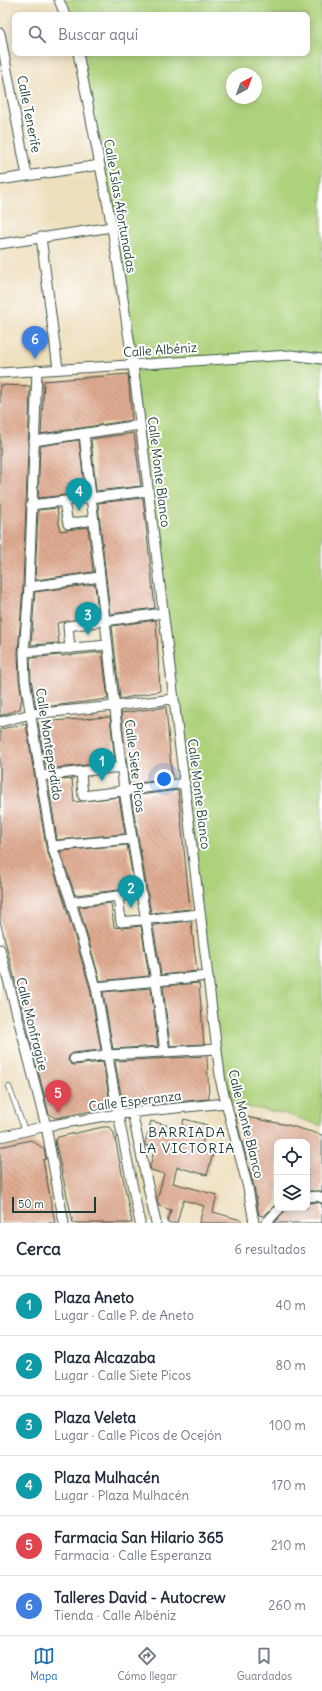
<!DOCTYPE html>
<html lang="es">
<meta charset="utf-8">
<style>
:root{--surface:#fff;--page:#f6f6f7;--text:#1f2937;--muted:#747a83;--line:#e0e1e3;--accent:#1f6fb2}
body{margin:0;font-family:Delius,sans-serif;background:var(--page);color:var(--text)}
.controls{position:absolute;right:12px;bottom:12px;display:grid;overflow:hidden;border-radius:8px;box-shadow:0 2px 10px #0003}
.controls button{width:36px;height:36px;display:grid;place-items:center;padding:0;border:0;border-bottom:1px solid var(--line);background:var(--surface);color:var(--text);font:20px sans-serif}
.compass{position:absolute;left:226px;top:68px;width:36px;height:36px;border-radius:50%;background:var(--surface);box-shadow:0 2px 10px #0003;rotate:41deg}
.scale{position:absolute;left:12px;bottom:10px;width:84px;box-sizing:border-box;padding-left:4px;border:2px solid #1f3d34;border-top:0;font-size:11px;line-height:14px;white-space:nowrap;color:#1f3d34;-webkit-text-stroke:3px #fff;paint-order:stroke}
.you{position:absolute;left:164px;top:779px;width:14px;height:14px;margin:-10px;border:3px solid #fff;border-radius:50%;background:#1a73e8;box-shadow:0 0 0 6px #1a73e833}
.badge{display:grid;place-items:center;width:26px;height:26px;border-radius:50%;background:var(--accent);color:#fff;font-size:13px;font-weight:700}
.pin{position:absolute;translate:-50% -33px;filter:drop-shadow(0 1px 2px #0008)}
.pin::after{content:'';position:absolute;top:21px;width:14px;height:12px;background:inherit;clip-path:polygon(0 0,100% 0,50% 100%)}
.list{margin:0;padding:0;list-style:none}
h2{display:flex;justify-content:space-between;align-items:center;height:52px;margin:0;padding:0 16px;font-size:17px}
h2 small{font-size:13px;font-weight:400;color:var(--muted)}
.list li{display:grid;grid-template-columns:26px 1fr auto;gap:12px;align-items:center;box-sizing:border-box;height:60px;padding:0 16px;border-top:1px solid var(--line)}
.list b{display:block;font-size:15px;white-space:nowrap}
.list p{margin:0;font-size:13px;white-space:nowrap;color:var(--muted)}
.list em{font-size:13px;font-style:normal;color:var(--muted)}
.icon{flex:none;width:22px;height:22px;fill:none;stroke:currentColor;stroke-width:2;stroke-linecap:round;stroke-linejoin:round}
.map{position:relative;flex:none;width:322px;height:1223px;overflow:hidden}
.search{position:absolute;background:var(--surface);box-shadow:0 2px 10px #0003;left:12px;right:12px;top:12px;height:44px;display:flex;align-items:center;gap:10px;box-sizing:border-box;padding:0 14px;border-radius:8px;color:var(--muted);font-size:15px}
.sheet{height:412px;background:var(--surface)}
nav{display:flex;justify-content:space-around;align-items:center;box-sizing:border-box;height:56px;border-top:1px solid var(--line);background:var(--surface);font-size:11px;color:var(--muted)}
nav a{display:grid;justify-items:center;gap:2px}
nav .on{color:var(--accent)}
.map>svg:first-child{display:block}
.green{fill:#add27c;stroke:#668858;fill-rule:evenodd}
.building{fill:url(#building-back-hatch)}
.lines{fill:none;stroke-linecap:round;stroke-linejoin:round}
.lane-casing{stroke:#3e5548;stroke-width:6}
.street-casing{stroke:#3e5548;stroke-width:11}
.lane{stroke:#fff;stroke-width:4.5}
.street{stroke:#fff;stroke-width:9}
.labels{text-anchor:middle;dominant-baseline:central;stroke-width:4;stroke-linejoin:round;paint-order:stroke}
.street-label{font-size:13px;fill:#1f3d34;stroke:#fff}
.neighbourhood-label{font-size:14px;letter-spacing:1px;fill:#1f3d34;stroke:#fff}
</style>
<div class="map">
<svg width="322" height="1223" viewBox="0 0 322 1223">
<defs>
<pattern id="building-back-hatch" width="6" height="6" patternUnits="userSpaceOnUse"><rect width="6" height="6" fill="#e0ab91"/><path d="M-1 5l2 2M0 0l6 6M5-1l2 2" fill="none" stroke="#b58c77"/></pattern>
</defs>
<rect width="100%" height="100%" fill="#fff"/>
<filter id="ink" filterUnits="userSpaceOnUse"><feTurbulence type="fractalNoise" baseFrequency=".025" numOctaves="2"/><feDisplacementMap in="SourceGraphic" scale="8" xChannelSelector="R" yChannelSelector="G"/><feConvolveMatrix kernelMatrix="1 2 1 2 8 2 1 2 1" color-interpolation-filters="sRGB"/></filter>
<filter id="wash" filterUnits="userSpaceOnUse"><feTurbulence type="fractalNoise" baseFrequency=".012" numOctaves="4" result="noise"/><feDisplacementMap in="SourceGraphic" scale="16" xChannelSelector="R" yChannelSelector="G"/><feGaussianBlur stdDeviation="0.9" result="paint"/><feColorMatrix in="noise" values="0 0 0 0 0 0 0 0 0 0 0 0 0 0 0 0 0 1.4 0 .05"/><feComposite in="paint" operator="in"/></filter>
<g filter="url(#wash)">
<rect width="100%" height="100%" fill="#eddebc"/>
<path class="green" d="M59 0H322V1126L286 1114 226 1103 133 365 78 53H307V15H65ZM232 74H256V98H232Z"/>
<g id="blocks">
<path class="building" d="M128 374 132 420 41 434 44 381Z
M0 385 30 386 23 587 18 652 19 680 22 698 20 709 0 716Z
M134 433 141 486 96 491 91 439Z
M79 440 85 493 38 498 40 446Z
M143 498 155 608 110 614 98 503Z
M57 508 60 531 88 527 93 572 35 580 38 510Z
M95 584 98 616 57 623 59 643 31 645 35 592Z
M156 620 160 691 120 699 112 626Z
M102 652 108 699 36 708 31 679 30 658 60 655 61 656Z
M166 707 172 779 129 784 121 713Z
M110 717 115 762 46 769 38 722Z
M26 724 46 847 65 904 90 988 101 1050 73 1053 69 1056 68 1060 71 1064 74 1065 103 1062 111 1108H97V1110L55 1118 49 1114 0 921V729Z
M72 779 74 802 119 797 125 834 57 840 48 781Z
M178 790 190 909 151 913 131 796Z
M127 845 133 878 127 889 75 895 60 851Z
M111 903 114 927 122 928 141 926 149 976 100 981 79 907Z
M191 921 197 971 161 975 153 925Z
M199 983 204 1044 170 1046 163 986Z
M151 988 158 1046 113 1049 103 992Z
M207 1056 209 1099 123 1107 115 1061Z
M235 1115 288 1125 322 1135V1191H307V1142H277V1203L264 1216 259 1215 254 1187Z
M184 1119 207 1125 201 1147 214 1150 207 1175 177 1167 173 1183 217 1195 213 1212 241 1220V1223H199L204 1206 183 1200 177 1223H167L171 1210 159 1206 157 1200 164 1174 151 1170 150 1166 155 1148 145 1145V1143L151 1121 181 1129Z
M103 1127H109L114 1133 132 1223H73L55 1141 58 1137Z
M31 1140 44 1149 46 1159 43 1160 55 1223H0V1147Z
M317 1202 322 1204V1223H274L284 1212 286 1208H307V1203Z"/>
</g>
</g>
<g filter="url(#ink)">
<use href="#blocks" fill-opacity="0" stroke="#3e5548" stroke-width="1"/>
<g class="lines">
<defs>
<path id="lane" d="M9 1087 25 1131"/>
<path id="street" d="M59 0 65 15
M0 33 27 176
M78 53 112 227 133 365 221 1083 248 1188 254 1223
M0 180 100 165
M41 237 58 369
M0 244 112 227
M37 370 29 587 24 652 25 680 52 846 71 902 96 987 118 1114 140 1223
M0 373 291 355 322 359
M84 434 124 790 156 981 165 1052
M34 441 140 425
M64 502 68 524 93 520
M31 505 148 491
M29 587 100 577
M70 649 68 626 163 613
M24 652 108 645
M0 722 31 714 115 706 173 699
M81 772 83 796 185 783
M41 776 122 767
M52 846 132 839
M141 894 118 896 121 922 200 914
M71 902 118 896
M0 949 46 1126 64 1223
M96 987 208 976
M74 1059 107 1055 217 1049
M132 1112 156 1223
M0 1137 46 1126 118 1114 226 1103
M307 1197 318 1196 322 1198
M266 1223 280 1208"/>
</defs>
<use href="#lane" class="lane-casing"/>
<use href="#street" class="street-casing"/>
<use href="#lane" class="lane"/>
<use href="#street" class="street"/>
</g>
</g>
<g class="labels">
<g class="street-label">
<text transform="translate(29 114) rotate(79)">Calle Tenerife</text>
<text transform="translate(120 206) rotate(80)">Calle Islas Afortunadas</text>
<text transform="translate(160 350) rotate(-4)">Calle Albéniz</text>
<text transform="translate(159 472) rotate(83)">Calle Monte Blanco</text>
<text transform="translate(49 744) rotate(81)">Calle Monteperdido</text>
<text transform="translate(135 766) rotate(83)">Calle Siete Picos</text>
<text transform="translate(199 794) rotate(83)">Calle Monte Blanco</text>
<text transform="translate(32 1024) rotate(76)">Calle Monfragüe</text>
<text transform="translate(135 1101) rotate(-7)">Calle Esperanza</text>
<text transform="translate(246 1124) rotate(76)">Calle Monte Blanco</text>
</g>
<g class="neighbourhood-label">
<text x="187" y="1132">BARRIADA<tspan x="187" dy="16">LA VICTORIA</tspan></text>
</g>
</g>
</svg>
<div class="controls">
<button><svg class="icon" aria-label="locate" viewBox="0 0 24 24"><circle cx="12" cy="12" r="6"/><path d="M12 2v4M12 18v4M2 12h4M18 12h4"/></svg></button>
<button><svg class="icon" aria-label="layers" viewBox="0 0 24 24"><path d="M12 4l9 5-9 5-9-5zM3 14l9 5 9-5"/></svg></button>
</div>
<svg class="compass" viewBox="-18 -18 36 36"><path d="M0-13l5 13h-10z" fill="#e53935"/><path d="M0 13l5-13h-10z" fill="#747a83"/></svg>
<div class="scale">50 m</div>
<div class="you"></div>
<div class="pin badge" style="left:102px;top:781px;background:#0f9aa8">1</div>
<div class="pin badge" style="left:131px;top:908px;background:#0f9aa8">2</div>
<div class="pin badge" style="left:88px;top:635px;background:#0f9aa8">3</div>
<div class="pin badge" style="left:79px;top:511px;background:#0f9aa8">4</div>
<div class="pin badge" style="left:58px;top:1113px;background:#e0444e">5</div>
<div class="pin badge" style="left:35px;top:359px;background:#3f7fe0">6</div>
<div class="search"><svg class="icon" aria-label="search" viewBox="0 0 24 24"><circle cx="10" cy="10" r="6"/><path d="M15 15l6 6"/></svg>Buscar aquí</div>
</div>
<section class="sheet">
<h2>Cerca<small>6 resultados</small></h2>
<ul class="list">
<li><span class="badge" style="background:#0f9aa8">1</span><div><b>Plaza Aneto</b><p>Lugar · Calle P. de Aneto</p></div><em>40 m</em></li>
<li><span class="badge" style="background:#0f9aa8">2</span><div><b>Plaza Alcazaba</b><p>Lugar · Calle Siete Picos</p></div><em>80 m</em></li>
<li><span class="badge" style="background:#0f9aa8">3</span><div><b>Plaza Veleta</b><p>Lugar · Calle Picos de Ocejón</p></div><em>100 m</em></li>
<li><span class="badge" style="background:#0f9aa8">4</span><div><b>Plaza Mulhacén</b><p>Lugar · Plaza Mulhacén</p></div><em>170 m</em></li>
<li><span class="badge" style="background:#e0444e">5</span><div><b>Farmacia San Hilario 365</b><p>Farmacia · Calle Esperanza</p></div><em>210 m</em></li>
<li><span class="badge" style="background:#3f7fe0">6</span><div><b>Talleres David - Autocrew</b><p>Tienda · Calle Albéniz</p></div><em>260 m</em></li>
</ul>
</section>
<nav>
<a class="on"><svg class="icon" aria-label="map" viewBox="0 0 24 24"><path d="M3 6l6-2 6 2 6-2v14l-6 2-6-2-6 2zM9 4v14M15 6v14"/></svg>Mapa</a>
<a><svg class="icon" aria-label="directions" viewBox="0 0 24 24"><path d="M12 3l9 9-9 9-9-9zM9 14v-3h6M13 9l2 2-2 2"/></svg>Cómo llegar</a>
<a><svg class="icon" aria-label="saved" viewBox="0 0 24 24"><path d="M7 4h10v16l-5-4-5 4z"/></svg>Guardados</a>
</nav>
